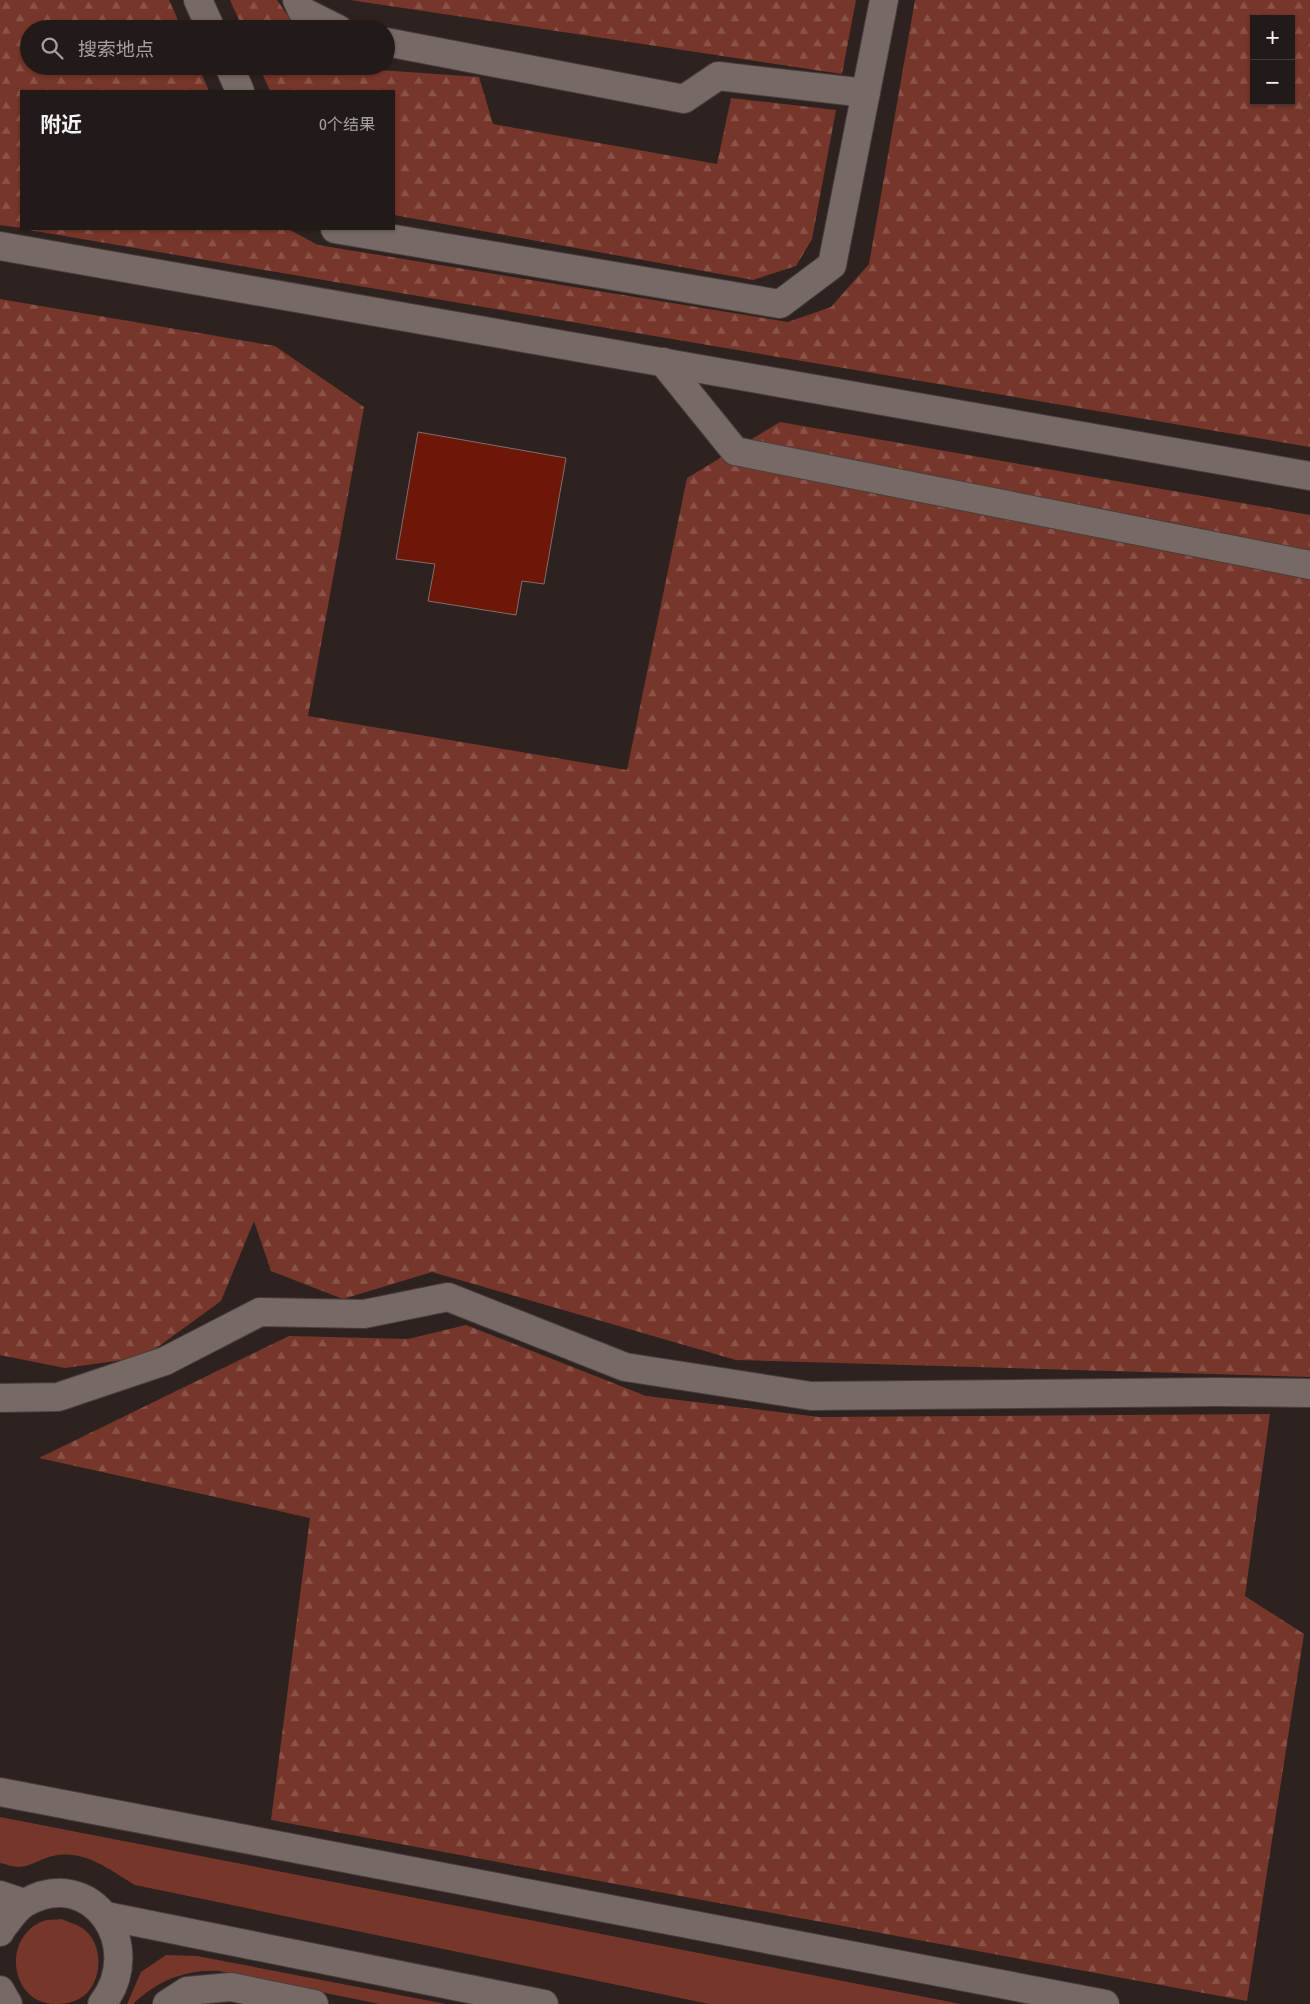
<!DOCTYPE html>
<html lang="zh">
<meta charset="utf-8">
<style>
:root{--surface:#221a18;--page:#2a2321;--text:#f1f3f6;--muted:#a2a1a2;--line:#3f3837}
body{margin:0;font-family:"Fira Sans Condensed","Noto Sans SC",sans-serif;background:var(--page);color:var(--text)}
.controls{position:absolute;right:15px;top:15px;display:grid;overflow:hidden;border-radius:0px;box-shadow:0 1px 4px #0004}
.controls button{width:45px;height:45px;display:grid;place-items:center;padding:0;border:0;border-bottom:1px solid var(--line);background:var(--surface);color:var(--text);font:25px sans-serif}
.list{margin:0;padding:0;list-style:none}
h2{display:flex;justify-content:space-between;align-items:center;height:65px;margin:0;padding:0 20px;font-size:21px}
h2 small{font-size:16px;font-weight:400;color:var(--muted)}
.icon{flex:none;width:28px;height:28px;fill:none;stroke:currentColor;stroke-width:2;stroke-linecap:round;stroke-linejoin:round}
.map{position:relative;flex:none;width:1310px;height:2004px;overflow:hidden}
.search{position:absolute;background:var(--surface);box-shadow:0 1px 4px #0004;left:20px;top:20px;width:375px;height:55px;display:flex;align-items:center;gap:12px;box-sizing:border-box;padding:0 18px;border-radius:28px;color:var(--muted);font-size:19px}
.panel{position:absolute;background:var(--surface);box-shadow:0 1px 4px #0004;left:20px;top:90px;width:375px;height:140px;border-radius:0px}
.map>svg:first-child{display:block}
.grass{fill:#77362a}
.forest{fill:url(#forest-firs);fill-rule:evenodd}
.building{fill:#6e1607;stroke:#7d706e}
.lines{fill:none;stroke-linecap:round;stroke-linejoin:round}
.minor-casing{stroke:#483f3d;stroke-width:30}
.minor{stroke:#766966;stroke-width:28}
</style>
<div class="map">
<svg width="1310" height="2004" viewBox="0 0 1310 2004">
<defs>
<pattern id="forest-firs" width="22" height="20" patternUnits="userSpaceOnUse" patternTransform="scale(1.25)"><rect width="22" height="20" fill="#77362a"/><path d="M5 1l3.5 6h-7zM16 11l3.5 6h-7z" fill="#8a5348"/></pattern>
</defs>
<rect width="100%" height="100%" fill="#2d2220"/>
<path class="grass" d="M0 1817 961 2004H709L135 1885C109 1870 85 1849 53 1856 42 1858 30 1867 19 1867 13 1867 6 1864 0 1863Z
M61 1919C68 1922 76 1924 82 1928 103 1942 103 1976 87 1993 79 2001 68 2004 56 2004 10 2004 1 1938 43 1921 48 1919 56 1920 61 1919Z
M166 1955 197 1956 446 2004H379L219 1971C186 1969 157 1981 133 2004H127L141 1972Z"/>
<path class="forest" d="M0 0H169L182 29H29V66H198L209 91H21V228L0 225Z
M230 0H277L286 13 303 29H243Z
M350 0H856L842 74Z
M915 0H1310V447L23 229H288L318 245 788 322 831 307 869 264ZM1254 19H1291V101H1254Z
M259 66H368L379 70 479 77 493 124 717 164 731 98 836 110 812 239 796 266 753 280 394 215V91H270Z
M0 299 275 346 364 407 308 716 627 770 687 478 780 422 1310 515V1377L736 1360 432 1272 343 1299 271 1271 254 1221 221 1301 144 1357 65 1368 0 1355Z
M466 1325 646 1396 819 1417 1270 1414 1245 1596 1304 1634 1247 2001 271 1820 310 1518 39 1458 289 1336 408 1339Z"/>
<path class="building" d="M418 432 566 458 544 584 522 581 516 615 428 601 435 564 396 559Z"/>
<g class="lines">
<defs>
<path id="minor" d="M198 0 211 29
M297 0 302 11 338 29
M386 42 684 99 718 76 866 93
M229 66 240 91
M335 229 780 304 832 265 884 0
M0 246 1310 476
M663 362 735 451 1310 565
M0 1398 58 1397 165 1361 260 1312 364 1314 448 1297 625 1367 811 1396 1217 1392 1310 1393
M0 1792 1105 2004
M0 1895 24 1903
M106 1916 544 2004
M0 1932 2 1928C9 1920 16 1908 25 1903 92 1864 147 1947 102 2004
M0 1990 8 2004
M167 2004 187 1991 231 1987 314 2004"/>
</defs>
<use href="#minor" class="minor-casing"/>
<use href="#minor" class="minor"/>
</g>
</svg>
<div class="controls">
<button>+</button>
<button>−</button>
</div>
<div class="search"><svg class="icon" aria-label="search" viewBox="0 0 24 24"><circle cx="10" cy="10" r="6"/><path d="M15 15l6 6"/></svg>搜索地点</div>
<section class="panel">
<h2>附近<small>0个结果</small></h2>
<ul class="list">
</ul>
</section>
</div>
